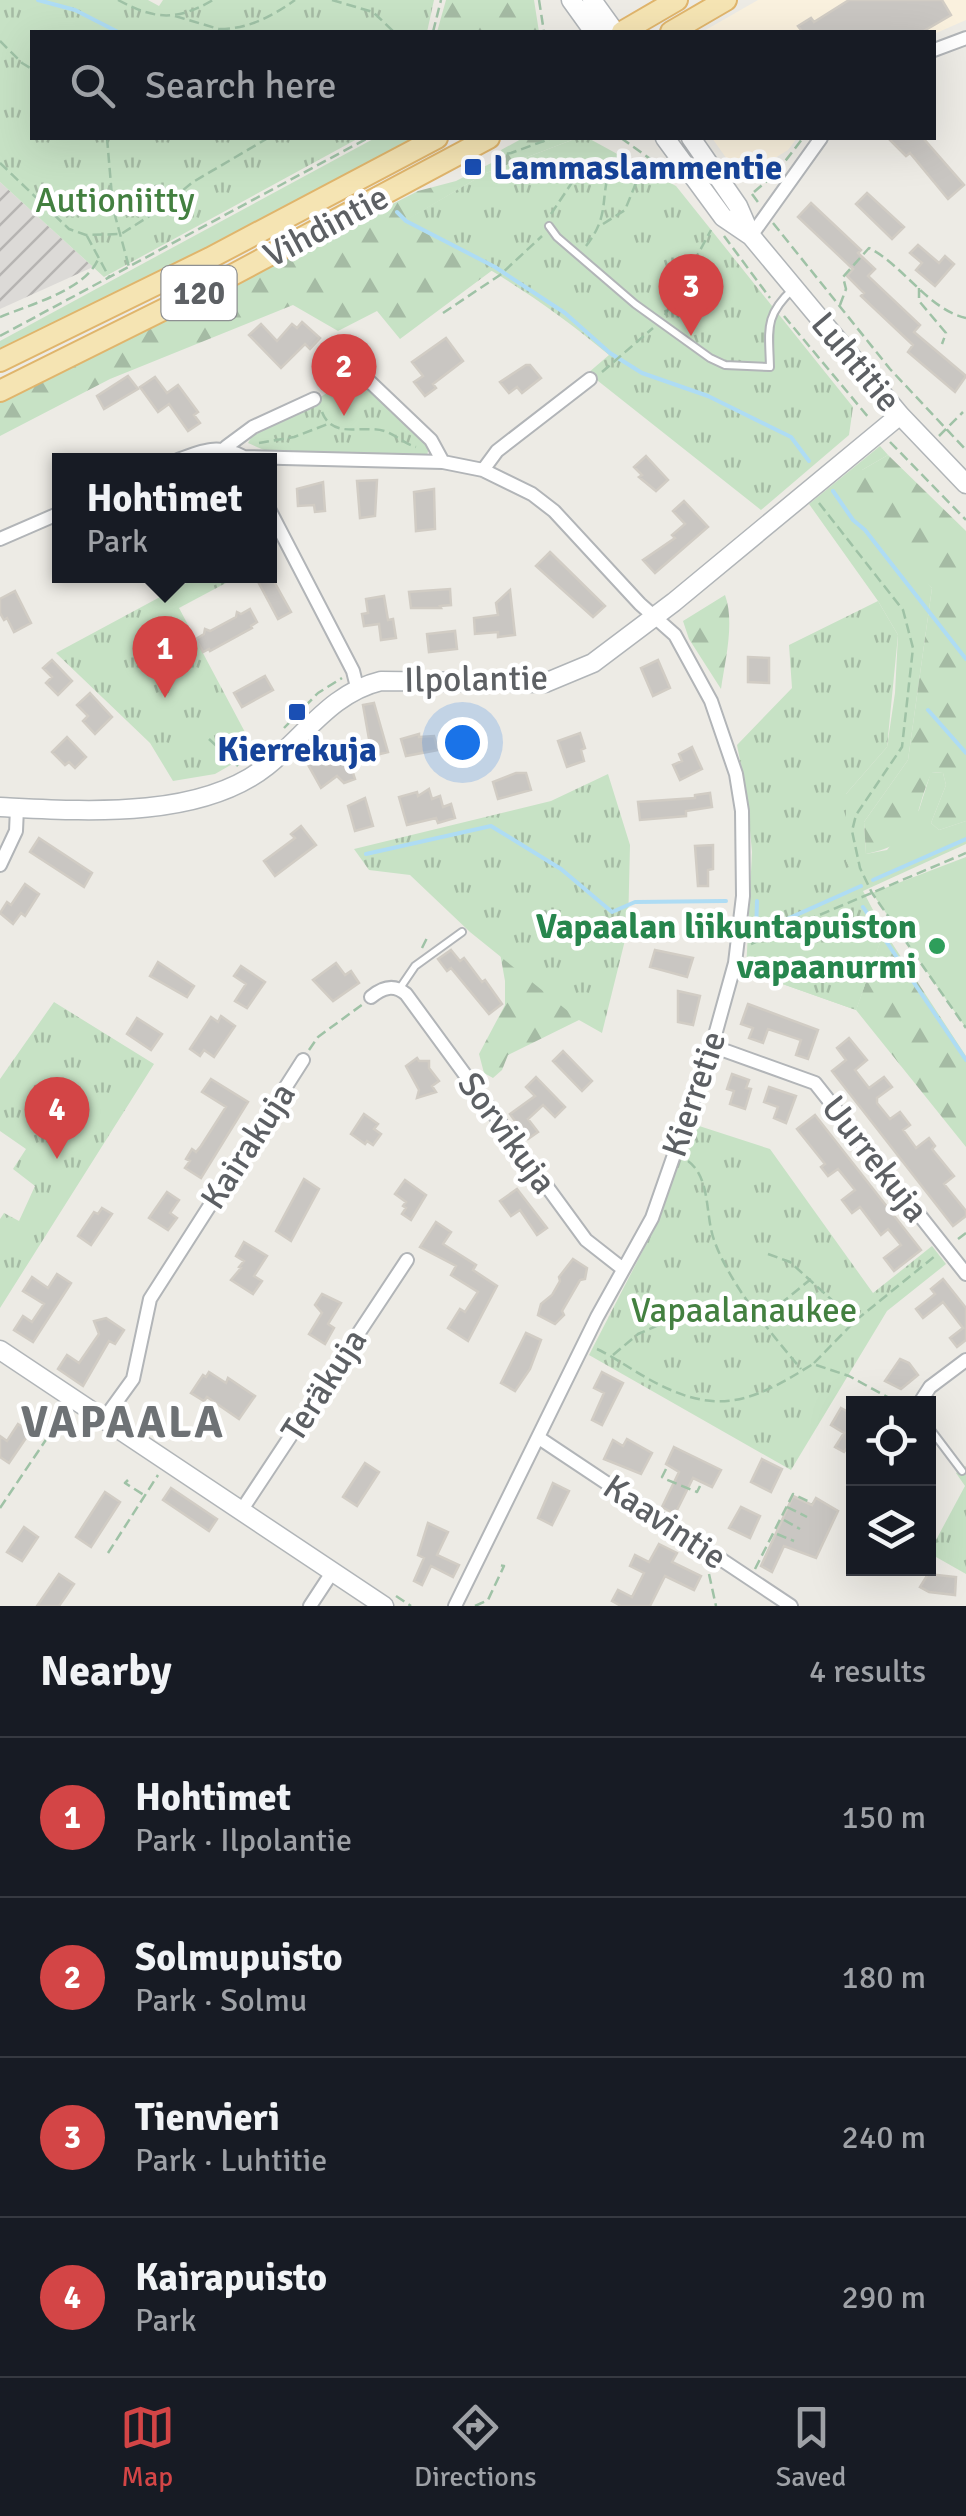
<!DOCTYPE html>
<meta charset="utf-8">
<style>
:root{--surface:#171b24;--page:#242831;--text:#f1f3f6;--muted:#9ea1a6;--line:#363941;--accent:#d34546}
body{margin:0;font-family:Signika,sans-serif;background:var(--page);color:var(--text)}
.controls{position:absolute;right:30px;bottom:30px;display:grid;overflow:hidden;border-radius:0px;box-shadow:0 10px 40px #0002}
.controls button{width:90px;height:90px;display:grid;place-items:center;padding:0;border:0;border-bottom:2px solid var(--line);background:var(--surface);color:var(--text);font:50px sans-serif}
.you{position:absolute;left:462px;top:742px;width:35px;height:35px;margin:-25px;border:8px solid #fff;border-radius:50%;background:#1a73e8;box-shadow:0 0 0 15px #1a73e833}
.badge{display:grid;place-items:center;width:65px;height:65px;border-radius:50%;background:var(--accent);color:#fff;font-size:32px;font-weight:700}
.pin{position:absolute;translate:-50% -82px;filter:drop-shadow(0 2px 5px #0008)}
.pin::after{content:'';position:absolute;top:52px;width:35px;height:30px;background:inherit;clip-path:polygon(0 0,100% 0,50% 100%)}
.popup{position:absolute;left:52px;top:453px;width:225px;height:130px;box-sizing:border-box;display:grid;place-content:center;border-radius:0px;background:var(--surface);filter:drop-shadow(0 2px 8px #0005);font-size:32px;white-space:nowrap;color:var(--muted)}
.popup b{font-size:38px;color:var(--text)}
.popup::after{content:'';position:absolute;left:50%;top:100%;margin-left:-20px;border:20px solid transparent;border-top-color:var(--surface)}
.list{margin:0;padding:0;list-style:none}
h2{display:flex;justify-content:space-between;align-items:center;height:130px;margin:0;padding:0 40px;font-size:42px}
h2 small{font-size:32px;font-weight:400;color:var(--muted)}
.list li{display:grid;grid-template-columns:65px 1fr auto;gap:30px;align-items:center;box-sizing:border-box;height:160px;padding:0 40px;border-top:2px solid var(--line)}
.list b{display:block;font-size:38px;white-space:nowrap}
.list p{margin:0;font-size:32px;white-space:nowrap;color:var(--muted)}
.list em{font-size:32px;font-style:normal;color:var(--muted)}
.icon{flex:none;width:55px;height:55px;fill:none;stroke:currentColor;stroke-width:2;stroke-linecap:round;stroke-linejoin:round}
.map{position:relative;flex:none;width:966px;height:1606px;overflow:hidden}
.search{position:absolute;background:var(--surface);box-shadow:0 10px 40px #0002;left:30px;right:30px;top:30px;height:110px;display:flex;align-items:center;gap:25px;box-sizing:border-box;padding:0 35px;border-radius:0px;color:var(--muted);font-size:38px}
.sheet{height:770px;background:var(--surface)}
nav{display:flex;justify-content:space-around;align-items:center;box-sizing:border-box;height:140px;border-top:2px solid var(--line);background:var(--surface);font-size:28px;color:var(--muted)}
nav a{display:grid;justify-items:center;gap:5px}
nav .on{color:var(--accent)}
.map>svg:first-child{display:block}
.commercial{fill:#faf1de}
.industrial{fill:url(#industrial-furrows)}
.grass{fill:#c7e2c5}
.forest{fill:url(#forest-firs)}
.park{fill:url(#park-tufts)}
.lines{fill:none;stroke-linecap:round;stroke-linejoin:round}
.stream{stroke:#aedcf4;stroke-width:4}
.building{fill:#c9c6c2;stroke:#d1ccc4;stroke-width:2.5}
.lane-casing{stroke:#b2b5b8;stroke-width:10}
.street-casing{stroke:#b2b5b8;stroke-width:16}
.secondary-casing{stroke:#b1b5b8;stroke-width:21}
.primary-casing{stroke:#e0b56c;stroke-width:24}
.path{stroke:#9fc2a6;stroke-width:2.5;stroke-dasharray:10 5;stroke-linecap:butt}
.lane{stroke:#fff;stroke-width:6}
.street{stroke:#fff;stroke-width:12}
.secondary{stroke:#fff;stroke-width:18}
.primary{stroke:#f5e4b3;stroke-width:20}
.transit-dot{fill:#1a4fb4;stroke:#fff;stroke-width:4}
.leisure-dot{fill:#2e9e5b;stroke:#fff;stroke-width:4}
.labels{text-anchor:middle;dominant-baseline:central;stroke-width:9;stroke-linejoin:round;paint-order:stroke}
.shield{fill:#fff;stroke:#8e9092;stroke-width:2.5}
.shield-label{font-size:32px;font-weight:bold;fill:#5d6064}
.transit-label{font-size:35px;font-weight:bold;fill:#164399;stroke:#fff;text-anchor:start}
.park-label{font-size:35px;fill:#438040;stroke:#fff}
.street-label{font-size:35px;fill:#5d6064;stroke:#fff}
.leisure-label{font-size:35px;font-weight:bold;fill:#27864d;stroke:#fff;text-anchor:end}
.district-label{font-size:45px;font-weight:bold;letter-spacing:2.5px;fill:#6e7275;stroke:#fff}
</style>
<div class="map">
<svg width="966" height="1606" viewBox="0 0 966 1606">
<defs>
<pattern id="industrial-furrows" width="10" height="10" patternUnits="userSpaceOnUse" patternTransform="scale(2.5)"><rect width="10" height="10" fill="#dcdad7"/><path d="M-1 1l2-2M0 10L10 0M9 11l2-2" fill="none" stroke="#b6b4b2"/></pattern>
<pattern id="forest-firs" width="22" height="20" patternUnits="userSpaceOnUse" patternTransform="scale(2.5)"><rect width="22" height="20" fill="#c7e2c5"/><path d="M5 1l3.5 6h-7zM16 11l3.5 6h-7z" fill="#a5bba4"/></pattern>
<pattern id="park-tufts" width="24" height="20" patternUnits="userSpaceOnUse" patternTransform="scale(2.5)"><rect width="24" height="20" fill="#c7e2c5"/><path d="M3 7l-1-3M5 7V3M7 7l1-3M15 17l-1-3M17 17v-4M19 17l1-3" fill="none" stroke="#a5bba4"/></pattern>
</defs>
<rect width="100%" height="100%" fill="#edebe5"/>
<path class="commercial" d="M758 0H966V20L934 34 702 32Z
M712 138H797L788 150 741 179Z"/>
<path class="industrial" d="M0 182 93 267 0 309Z"/>
<path class="grass" d="M375 138H414L174 267 0 351V341Z
M880 446 888 455 862 470 919 572 932 588 908 760 864 822 866 854 887 850 919 810 931 772 943 773 946 785 931 823 939 830 966 821V844L863 891 884 931 856 1010 746 971 846 794 887 747 895 693 898 635 878 601 809 504Z
M966 857V1028L872 893Z"/>
<path class="forest" d="M446 0H534L539 32H437Z
M523 138H577L486 173 405 221 494 269 400 339 377 311 338 331 293 305 110 379 0 436V402L134 337 418 191 456 181 503 157 501 150Z
M888 455 966 531V821L939 830 931 823 946 785 943 773 932 772C911 816 925 842 866 854L864 822 908 760 932 588 890 545 854 489 862 470Z
M725 595C735 622 725 661 721 689L689 639 683 621Z
M884 931 966 1056V1147L856 1010Z
M500 953 601 970 579 1020 508 1055 502 1070 493 1078 484 1073 479 1054 505 1005V981Z"/>
<path class="park" d="M0 0H148L159 6 163 0H434L427 32H32V138H359L104 277 0 182Z
M577 138H588L676 186 853 407 849 435 761 510 588 373 609 355C541 298 482 263 404 221L486 173Z
M352 378 360 381 429 448 427 455 264 450 248 443 252 436 317 404V399Z
M199 576H239L179 608 255 751 215 774 173 781 150 743 56 653Z
M878 601 898 635 887 747 846 794V861L884 931 856 1010 746 971 752 852 747 797 737 745 792 688 789 645Z
M608 774 630 845 628 928 602 1033 579 1020 470 932 410 875 369 870 354 849 551 801Z
M54 1002 154 1064 0 1308V1219L4 1213 19 1221 35 1186 13 1169 26 1149 0 1131V1079Z
M693 1124 770 1149 873 1293 932 1246 946 1264 887 1311 791 1470 589 1355 656 1225Z
M966 1466V1574L929 1553 965 1486 956 1473Z"/>
<g class="lines">
<path class="stream" d="M38 0 75 10 118 32
M397 212 406 221 495 267 565 313 610 353 642 373 708 396 791 437 809 461
M833 491 853 520 865 530 966 659
M928 710 966 753
M366 854 491 826 561 869 612 912 635 902 726 901
M873 880 966 839
M757 901 756 933 861 886
M863 907 966 1060"/>
</g>
<path class="building" d="M849 0H942L951 15 922 32H797L801 30 798 26 811 18 814 22Z
M888 138H923L964 185 948 199 910 153 906 156Z
M867 193 904 227 892 239 856 204Z
M811 203 861 250 858 253 875 269 868 276 920 325 914 332 966 376 955 392 908 352 913 345 861 296 864 293 847 276 853 269 798 217Z
M918 245 939 263 945 256 954 264 935 286 916 270 922 263 910 253Z
M302 322 320 338 310 349 305 344 281 368 249 335 261 324 277 341 292 324 297 328Z
M446 338 463 361 433 384 436 388 425 396 414 382 423 376 412 362Z
M526 365H530L541 378 522 393 517 387 509 393 500 382Z
M128 376 138 389 104 409 97 396Z
M155 377 167 393 178 385 198 412 194 415 200 423 188 431 169 404 158 412 140 387Z
M646 456 668 480 656 491 639 477 642 475 634 467Z
M377 480 375 516 360 518 357 481Z
M323 482 325 511 315 512 314 505 298 506 297 489Z
M434 489 435 529 416 531 414 492Z
M684 501 708 527 655 573 643 560 675 538 672 535 685 524 673 511Z
M550 552 605 606 593 617 536 566Z
M255 576H271L291 612 278 619Z
M450 589 451 605 440 606 441 608H411L409 592Z
M510 590 515 635 498 637V632L475 634 474 618 498 615 496 603Z
M15 591 31 623 14 632 7 618 4 620 0 613V599Z
M384 596 388 620 393 619 396 638 381 640 379 624 364 626 362 614 368 613 366 599Z
M250 609 257 622 251 626 252 628 210 651 209 649 203 652 196 639 204 634 205 629 210 631 236 617 237 612 241 614Z
M455 631 457 649 429 652 427 634Z
M748 657 769 658V683L748 682Z
M52 660 72 681 58 695 46 683 52 677 43 668Z
M658 660 670 688 653 696 641 668Z
M265 676 273 690 242 707 234 693Z
M90 693 112 717 95 734 83 721 88 716 77 705Z
M374 703 388 752 372 756 363 705Z
M580 733 585 748 581 750 584 761 567 767 558 741Z
M419 734V737L434 736 438 750 406 756 401 739Z
M67 737 86 757 75 768 69 762 65 765 52 752Z
M315 746 326 765 348 758 355 779 344 783 337 776 321 788 302 754Z
M692 747 702 769 680 780 673 765 682 761 679 754Z
M516 773H526L531 790 498 799 493 782Z
M429 789 432 799 440 796 443 807 451 804 455 818 438 823 436 818 407 825 399 797 417 792 418 796Z
M710 793 712 807 686 811V816L640 820 638 802 695 798V795Z
M365 798 373 826 355 831 348 806Z
M301 826 316 845 275 876 264 861 295 838 291 834Z
M39 838 92 873 84 887 30 852Z
M713 845V869L708 870V886H698L695 846Z
M25 884 39 894 25 916 21 913 13 924 0 913 7 902 11 905Z
M451 950 460 961 464 958 482 982 485 980 502 1004 489 1014 451 968 447 971 438 959Z
M655 950 693 958 687 977 650 967Z
M158 962 194 986 187 997 150 976Z
M336 963 345 975 351 971 359 983 333 1001 313 980Z
M241 966 265 982 247 1008 235 1001 246 984 234 976Z
M678 991 700 996 693 1025 678 1022Z
M748 1004 818 1030 808 1059 796 1055 801 1040 768 1029 763 1043 749 1038 753 1028 741 1024Z
M221 1016 235 1026 214 1057 204 1050 200 1056 190 1049 211 1017 218 1022Z
M137 1018 162 1034 151 1050 127 1034Z
M849 1038 867 1060 855 1070 869 1088 884 1077 892 1087 877 1098V1103L890 1119 900 1112 910 1125 903 1130 916 1148 929 1138 935 1146 932 1149 954 1176 944 1184 966 1211V1216L953 1226 832 1071 846 1060 837 1048Z
M563 1051 592 1081 582 1091 553 1061Z
M417 1058 419 1061H429V1068L439 1081 432 1086 436 1092 417 1098 419 1090 406 1066Z
M732 1074 749 1080 746 1088 751 1089 745 1109 730 1104 734 1091 727 1089Z
M536 1077 565 1107 555 1117 543 1105 528 1119 538 1132 528 1139 510 1114 535 1096 526 1087Z
M211 1079 248 1102 201 1178 185 1168 190 1161 186 1159 192 1149 196 1152 201 1146 226 1107 202 1092Z
M769 1087 796 1096 786 1123 774 1118 778 1107 764 1102Z
M364 1114 378 1124 374 1129 381 1134 373 1145 367 1141 365 1144 351 1134Z
M815 1115 921 1250 894 1271 884 1258 901 1245 888 1229 881 1235 860 1207 852 1213 842 1200 855 1190 838 1169 828 1176 821 1167 825 1164 797 1129Z
M304 1179 319 1189 291 1241 276 1231Z
M405 1180 426 1195 411 1220 402 1214 406 1208 403 1206 406 1202 395 1194Z
M517 1189 547 1228 537 1235 520 1210 511 1216 500 1201Z
M167 1192 179 1200 170 1213 177 1218 168 1230 149 1218Z
M102 1208 112 1214 91 1245 78 1236 94 1212 98 1214Z
M436 1222 451 1232 443 1244 476 1265 473 1270 497 1286 468 1341 448 1328 460 1309 465 1312 478 1292 451 1275 456 1266 420 1247Z
M244 1242 267 1256 254 1276 262 1281 253 1294 231 1280 241 1268 239 1267 244 1261 236 1256Z
M573 1259 587 1268 585 1279 580 1280 562 1311 564 1315 555 1324 538 1315 541 1304 552 1295 560 1281 559 1277Z
M57 1274 71 1283 33 1342 14 1330 23 1316 32 1322 44 1304 23 1291 32 1277 48 1288Z
M943 1279 966 1308V1340L957 1347 950 1338 963 1328 943 1302 923 1318 916 1309 935 1294 931 1289Z
M322 1294 341 1303 328 1324 334 1328 325 1344 309 1334 322 1313 315 1305Z
M106 1318 124 1330 115 1344 109 1341 83 1386 58 1369 67 1355 79 1363 99 1334 94 1321Z
M526 1333 541 1340 530 1369 515 1391 501 1383Z
M900 1359 909 1363 918 1375 901 1389 885 1381Z
M209 1372 226 1383 228 1378 255 1396 239 1419 207 1397 204 1401 191 1393 203 1375 206 1377Z
M602 1372 623 1383 602 1425 592 1420 604 1393 594 1388Z
M841 1408 854 1415V1439L844 1452 835 1447 844 1433 831 1425Z
M18 1424 30 1432 9 1463 0 1457V1436L7 1441Z
M627 1439 652 1453 641 1474 604 1459 613 1440 623 1446Z
M674 1447 721 1470 712 1487 693 1478 675 1514 662 1507 679 1472 666 1464Z
M762 1459 782 1469 771 1492 751 1482Z
M365 1463 379 1472 357 1506 343 1497Z
M553 1483 569 1491 552 1525 538 1518Z
M171 1488 217 1519 209 1531 163 1500Z
M105 1492 120 1502 91 1547 76 1537Z
M793 1496 812 1505 816 1498 838 1511 816 1558 784 1546 772 1572 761 1566Z
M741 1507 760 1516 750 1538 729 1528Z
M428 1523 448 1532 437 1555 459 1565 453 1577 431 1566 422 1585 414 1581 424 1558 418 1555Z
M24 1527 38 1537 22 1561 7 1552Z
M659 1544 677 1553 672 1562 701 1576 694 1590 665 1576 650 1606H621L612 1601 618 1590 632 1597 644 1573 630 1566 635 1555 649 1562Z
M59 1574 74 1584 66 1596 59 1606H37Z
M928 1574 956 1577 955 1595 929 1592 920 1587Z"/>
<g class="lines">
<defs>
<path id="lane" d="M549 226 557 237 635 304 710 358 725 365 770 367C769 329 764 316 793 289
M400 988 415 966 462 932
M928 1426 962 1471"/>
<path id="street" d="M934 50 966 38
M751 236 821 138
M347 360 431 440 443 462
M226 447 253 427 314 399
M178 460C203 450 219 444 244 457L443 462 483 470 532 494 554 511 640 604 675 635 711 701 736 774 742 811 743 896 735 963 712 1046 652 1218 597 1317 455 1606
M483 470 497 451 590 379
M270 511 353 671 357 687
M0 539 60 513
M0 865 16 831 17 808
M371 997C383 987 394 984 406 994L586 1240 623 1269
M712 1046 815 1083 966 1274
M919 1404 930 1387 966 1360
M104 1419 133 1379 150 1299 303 1060
M539 1438 791 1606
M241 1511 407 1260
M310 1606 333 1571"/>
<path id="secondary" d="M571 0 594 32
M592 0 615 32
M665 138 723 217 751 236
M691 138 738 206 751 236 900 415 966 484
M0 807C83 811 199 820 267 766 306 735 331 693 381 681L545 683 593 663 674 602 900 415
M0 1350 384 1606"/>
<path id="primary" d="M622 32 677 0
M671 32 726 0
M0 361 210 258 437 138
M0 391 223 280 489 138"/>
</defs>
<use href="#lane" class="lane-casing"/>
<use href="#street" class="street-casing"/>
<use href="#secondary" class="secondary-casing"/>
<use href="#primary" class="primary-casing"/>
<path class="path" d="M118 0C155 20 177 21 213 0
M332 0 373 12 394 32
M539 0 544 32
M175 16 229 32
M220 29C248 29 271 17 295 0
M433 32 441 0
M0 41 22 63 32 69
M107 138 113 208 129 267
M621 138 670 173
M492 156 511 153 552 138
M0 163 69 229 86 235 121 234 156 212 193 182 268 138
M754 192 776 173 803 138
M752 194 760 205
M551 214 585 163 609 166
M773 223 890 369 966 450
M603 224 625 210 640 173
M87 236 109 277
M724 236 770 298
M586 246C611 214 599 199 611 166H626L640 173 659 166
M919 288V301L946 333 942 344
M840 305 846 289 843 277 869 248C903 265 929 310 966 318
M443 313 500 275 542 236
M665 315 711 230
M784 316 869 418
M0 317C31 304 87 290 99 257
M0 336 368 138
M602 372 653 328
M326 391 348 377
M322 412C333 441 365 423 387 432 397 436 405 444 416 447
M939 436 963 412
M890 442 966 520
M259 443 294 437 328 424
M819 503 903 610 913 648 902 747 856 815 852 831 860 868 872 893 966 1028
M284 728 318 693 342 678
M209 739 238 766
M751 944 966 853
M422 948 428 936
M309 1050 318 1037 363 1004
M688 1161C711 1178 705 1215 714 1240 730 1285 770 1332 801 1369
M958 1239 966 1233
M768 1254 790 1262 855 1321
M597 1349C614 1357 629 1368 645 1377 715 1417 749 1404 813 1364L849 1376 900 1404
M613 1355 638 1334 668 1321 774 1309 811 1279
M814 1363 855 1321 935 1256
M666 1469 662 1477 665 1479 697 1492 700 1486
M128 1480 125 1483 144 1495
M787 1507 807 1517
M0 1508 66 1410
M784 1520 800 1529
M777 1534 794 1541
M108 1553 158 1475
M755 1569 793 1494 812 1503
M709 1574 716 1606
M396 1596 411 1606
M475 1606 488 1600 504 1566 499 1565"/>
<use href="#lane" class="lane"/>
<use href="#street" class="street"/>
<use href="#secondary" class="secondary"/>
<use href="#primary" class="primary"/>
</g>
<g class="transit-dot">
<rect x="463" y="157" width="20" height="20" rx="5"/>
<rect x="287" y="702" width="20" height="20" rx="5"/>
</g>
<circle class="leisure-dot" cx="937" cy="946" r="10"/>
<g class="labels">
<rect class="shield" x="161.5" y="266" width="75" height="54" rx="8"/>
<g class="shield-label">
<text x="199" y="293">120</text>
</g>
<g class="transit-label">
<text x="493" y="167">Lammaslammentie</text>
<text x="297" y="749" text-anchor="middle">Kierrekuja</text>
</g>
<g class="park-label">
<text x="115" y="200">Autioniitty</text>
<text x="744" y="1310">Vapaalanaukee</text>
</g>
<g class="street-label">
<text transform="translate(326 226) rotate(-28)">Vihdintie</text>
<text transform="translate(856 362) rotate(50)">Luhtitie</text>
<text transform="translate(476 679) rotate(-1)">Ilpolantie</text>
<text transform="translate(694 1094) rotate(-71)">Kierretie</text>
<text transform="translate(507 1133) rotate(54)">Sorvikuja</text>
<text transform="translate(248 1146) rotate(-57)">Kairakuja</text>
<text transform="translate(875 1159) rotate(52)">Uurrekuja</text>
<text transform="translate(324 1385) rotate(-57)">Teräkuja</text>
<text transform="translate(665 1522) rotate(34)">Kaavintie</text>
</g>
<g class="leisure-label">
<text x="917" y="926">Vapaalan liikuntapuiston<tspan x="917" dy="40">vapaanurmi</tspan></text>
</g>
<g class="district-label">
<text x="123" y="1422">VAPAALA</text>
</g>
</g>
</svg>
<div class="controls">
<button><svg class="icon" aria-label="locate" viewBox="0 0 24 24"><circle cx="12" cy="12" r="6"/><path d="M12 2v4M12 18v4M2 12h4M18 12h4"/></svg></button>
<button><svg class="icon" aria-label="layers" viewBox="0 0 24 24"><path d="M12 4l9 5-9 5-9-5zM3 14l9 5 9-5"/></svg></button>
</div>
<div class="you"></div>
<div class="pin badge" style="left:165px;top:698px">1</div>
<div class="popup"><b>Hohtimet</b>Park</div>
<div class="pin badge" style="left:344px;top:416px">2</div>
<div class="pin badge" style="left:691px;top:336px">3</div>
<div class="pin badge" style="left:57px;top:1159px">4</div>
<div class="search"><svg class="icon" aria-label="search" viewBox="0 0 24 24"><circle cx="10" cy="10" r="6"/><path d="M15 15l6 6"/></svg>Search here</div>
</div>
<section class="sheet">
<h2>Nearby<small>4 results</small></h2>
<ul class="list">
<li><span class="badge">1</span><div><b>Hohtimet</b><p>Park · Ilpolantie</p></div><em>150 m</em></li>
<li><span class="badge">2</span><div><b>Solmupuisto</b><p>Park · Solmu</p></div><em>180 m</em></li>
<li><span class="badge">3</span><div><b>Tienvieri</b><p>Park · Luhtitie</p></div><em>240 m</em></li>
<li><span class="badge">4</span><div><b>Kairapuisto</b><p>Park</p></div><em>290 m</em></li>
</ul>
</section>
<nav>
<a class="on"><svg class="icon" aria-label="map" viewBox="0 0 24 24"><path d="M3 6l6-2 6 2 6-2v14l-6 2-6-2-6 2zM9 4v14M15 6v14"/></svg>Map</a>
<a><svg class="icon" aria-label="directions" viewBox="0 0 24 24"><path d="M12 3l9 9-9 9-9-9zM9 14v-3h6M13 9l2 2-2 2"/></svg>Directions</a>
<a><svg class="icon" aria-label="saved" viewBox="0 0 24 24"><path d="M7 4h10v16l-5-4-5 4z"/></svg>Saved</a>
</nav>
